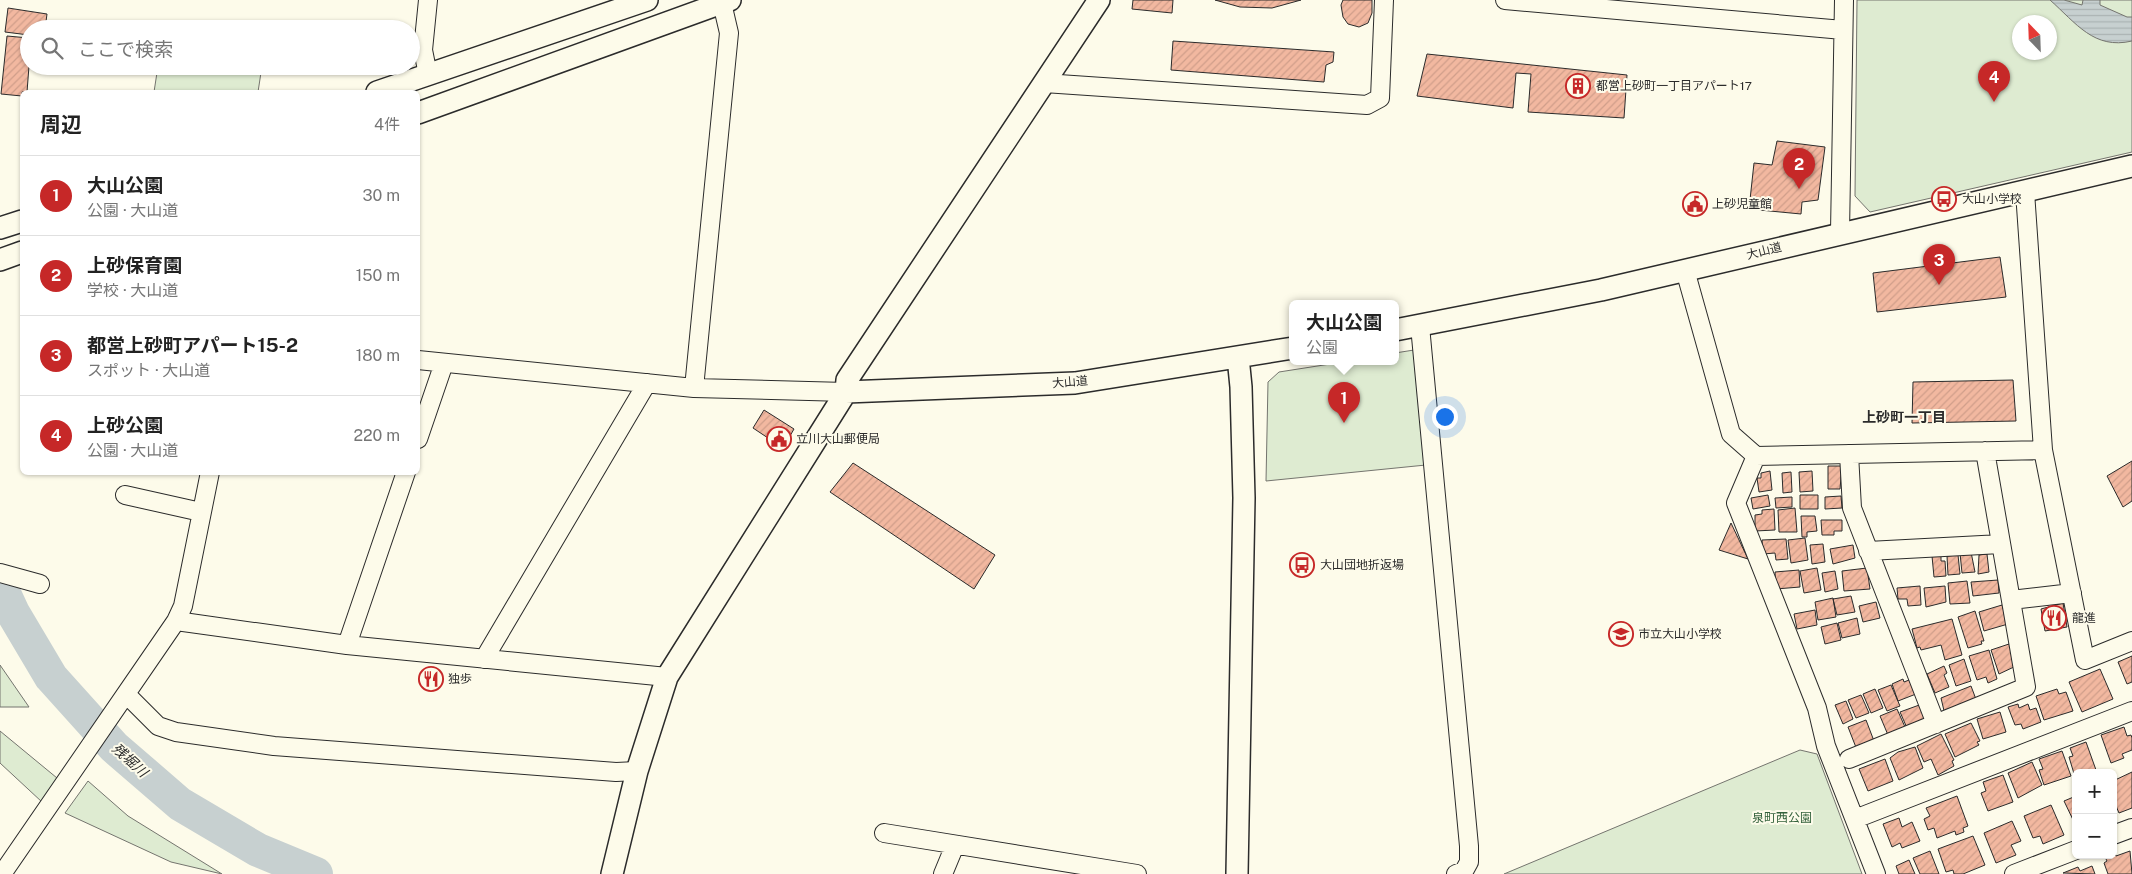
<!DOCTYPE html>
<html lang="ja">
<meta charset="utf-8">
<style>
:root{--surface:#fff;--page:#f6f6f6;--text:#222;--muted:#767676;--line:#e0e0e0;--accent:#c62828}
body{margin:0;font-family:"Public Sans","Noto Sans JP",sans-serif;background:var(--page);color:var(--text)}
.controls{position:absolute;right:15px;bottom:15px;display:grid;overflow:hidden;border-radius:8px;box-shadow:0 1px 4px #0004}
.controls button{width:45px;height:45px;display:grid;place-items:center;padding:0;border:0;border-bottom:1px solid var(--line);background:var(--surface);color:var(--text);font:25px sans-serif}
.compass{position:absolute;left:2012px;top:15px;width:45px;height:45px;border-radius:50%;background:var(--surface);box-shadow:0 1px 4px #0004;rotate:337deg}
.you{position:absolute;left:1444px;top:416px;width:18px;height:18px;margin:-12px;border:4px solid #fff;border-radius:50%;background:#1a73e8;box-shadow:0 0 0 8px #1a73e833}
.badge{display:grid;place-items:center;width:32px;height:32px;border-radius:50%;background:var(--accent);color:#fff;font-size:16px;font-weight:700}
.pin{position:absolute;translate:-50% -41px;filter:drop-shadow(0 1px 2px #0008)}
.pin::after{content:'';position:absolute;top:26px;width:18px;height:15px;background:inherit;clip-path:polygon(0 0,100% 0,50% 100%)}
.popup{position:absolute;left:1289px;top:300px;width:110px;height:65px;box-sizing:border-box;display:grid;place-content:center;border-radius:8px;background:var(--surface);filter:drop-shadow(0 1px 4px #0005);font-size:16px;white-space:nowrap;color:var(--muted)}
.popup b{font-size:19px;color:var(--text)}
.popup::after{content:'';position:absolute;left:50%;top:100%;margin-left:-10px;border:10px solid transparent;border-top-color:var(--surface)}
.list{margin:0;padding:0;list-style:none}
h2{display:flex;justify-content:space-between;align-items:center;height:65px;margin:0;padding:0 20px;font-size:21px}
h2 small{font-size:16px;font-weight:400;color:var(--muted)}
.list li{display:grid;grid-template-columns:32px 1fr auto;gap:15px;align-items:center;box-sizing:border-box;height:80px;padding:0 20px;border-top:1px solid var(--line)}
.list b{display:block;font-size:19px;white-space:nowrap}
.list p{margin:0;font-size:16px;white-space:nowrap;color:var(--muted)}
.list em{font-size:16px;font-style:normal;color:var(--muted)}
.icon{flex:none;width:28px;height:28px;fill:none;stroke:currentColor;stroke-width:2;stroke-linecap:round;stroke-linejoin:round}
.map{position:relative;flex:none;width:2132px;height:874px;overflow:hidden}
.search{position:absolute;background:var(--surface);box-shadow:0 1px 4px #0004;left:20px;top:20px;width:400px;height:55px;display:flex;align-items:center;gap:12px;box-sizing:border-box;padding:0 18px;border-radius:28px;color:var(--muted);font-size:19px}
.panel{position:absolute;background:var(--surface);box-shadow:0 1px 4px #0004;left:20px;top:90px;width:400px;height:385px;border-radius:8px}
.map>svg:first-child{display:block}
.park{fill:#deebd1;stroke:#74746e;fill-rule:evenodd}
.water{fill:url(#water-rules);stroke:#74746e}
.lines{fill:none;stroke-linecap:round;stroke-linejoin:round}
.river{stroke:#c7d0d0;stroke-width:34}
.building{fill:url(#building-hatch);stroke:#2b2b2b}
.minor-casing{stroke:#2b2b2b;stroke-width:20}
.tertiary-casing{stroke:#2b2b2b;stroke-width:24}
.minor{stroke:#fdfbea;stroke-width:18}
.tertiary{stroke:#fdfbea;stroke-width:21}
.labels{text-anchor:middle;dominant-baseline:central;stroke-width:4;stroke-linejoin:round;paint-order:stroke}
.poi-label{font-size:12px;fill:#2b2b2b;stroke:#fdfbea;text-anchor:start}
.street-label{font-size:12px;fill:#2b2b2b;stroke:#fdfbea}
.park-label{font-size:12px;fill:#34623c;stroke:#fdfbea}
.neighbourhood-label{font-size:14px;font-weight:bold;fill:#2b2b2b;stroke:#fdfbea}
.water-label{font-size:14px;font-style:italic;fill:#2b2b2b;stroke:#fdfbea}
</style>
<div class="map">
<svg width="2132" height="874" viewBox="0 0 2132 874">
<defs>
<pattern id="water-rules" width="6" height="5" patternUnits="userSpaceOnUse" patternTransform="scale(1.25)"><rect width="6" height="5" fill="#c7d0d0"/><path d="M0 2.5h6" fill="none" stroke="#abb3b3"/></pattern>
<pattern id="building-hatch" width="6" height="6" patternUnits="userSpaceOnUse" patternTransform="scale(1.25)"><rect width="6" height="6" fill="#f2b8a0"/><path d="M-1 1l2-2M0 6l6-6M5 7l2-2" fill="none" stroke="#d09e8a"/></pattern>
</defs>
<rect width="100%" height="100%" fill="#fdfbea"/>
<path class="park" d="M1857 0H2132V152L1870 212 1855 196ZM2020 22H2050V52H2020Z
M158 66H262L258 92H154Z
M1414 350 1426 465 1266 481 1268 382 1279 372 1343 362H1395V353Z
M0 665 29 707H0Z
M0 731 57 778 42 802 0 763Z
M1800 750 1817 754 1862 874H1504Z
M88 781 128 816 222 874 171 862 65 813Z"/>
<path class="water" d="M2050 0H2064L2082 5 2083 0H2100V5L2127 17H2132V41C2094 50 2076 23 2050 0Z"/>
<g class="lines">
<path class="river" d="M0 585 13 613 51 677 114 747 180 804 258 850 316 874"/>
</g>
<path class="building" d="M1133 0H1173L1172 13 1132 9Z
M1215 0H1301L1272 8 1240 7Z
M1343 0H1372V13L1368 23 1359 27 1348 24 1343 17 1341 5Z
M8 8 47 14 45 29H29V35L5 32Z
M7 36 29 38V66L27 92H22V96L1 94Z
M1173 41 1334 52 1333 62 1326 65 1324 82 1171 70Z
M1427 54 1627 75 1624 118 1528 112 1531 74 1516 73 1513 108 1417 96Z
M1777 141 1825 147 1818 200 1802 202 1801 214 1749 209 1754 163 1772 165Z
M2000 257 2006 297 1877 312 1873 273Z
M2013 380 2016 421 1912 423 1913 382Z
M764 410 794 429 783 448 753 428Z
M2132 461V501L2123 507 2107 476Z
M853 463 995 555 974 589 830 492Z
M1828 466H1842L1840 489H1828Z
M1770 471 1772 490 1759 492 1757 478H1761V473Z
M1812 471 1813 491 1800 492 1799 472Z
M1791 472 1792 492 1783 493 1782 473Z
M1768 495 1770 506 1753 509 1751 498Z
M1800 495H1818V509H1800Z
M1841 496 1842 508 1825 509V497Z
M1792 497V507L1776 508 1775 498Z
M1795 508 1797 532H1779L1778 510Z
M1774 509 1775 530 1755 531V515L1762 514V510Z
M1801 516H1815L1817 531 1807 532V537H1802Z
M1821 520H1842V531H1834V535H1822Z
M1731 523 1748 559 1719 550Z
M1805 538 1808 560 1791 563 1788 540Z
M1786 539 1788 559 1776 560 1775 553 1763 554 1762 540Z
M1823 544 1825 562 1812 564 1810 545Z
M1853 545 1855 558 1833 564 1830 549Z
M1971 552 1975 572 1962 573 1960 553Z
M1987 554 1989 572 1978 574 1979 555Z
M1941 555V561H1945L1946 576 1934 577 1932 556Z
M1958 555 1960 574 1948 575 1947 556Z
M1817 568 1821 590 1804 593 1800 571Z
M1867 568 1870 589 1844 591 1842 571Z
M1799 570 1800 587 1776 589 1775 572Z
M1835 571 1838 589 1825 592 1822 573Z
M1998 580 1999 593 1973 596 1971 582Z
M1967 581 1970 603 1950 604 1948 583Z
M1920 586 1921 605 1908 606 1907 599H1898L1897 588Z
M1945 586 1946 602 1926 607 1924 588Z
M1851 596 1855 612 1837 615 1833 599Z
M1833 598 1836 617 1818 620 1815 602Z
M1876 602 1880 618 1863 622 1859 606Z
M2063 603 2067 627 2045 631 2041 609Z
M2002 605 2008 624 1984 631 1979 612Z
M1815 610 1817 625 1797 629 1794 614Z
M1975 611 1984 641H1981L1982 644 1968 648 1958 617Z
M1857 618 1860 634 1842 638 1838 623Z
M1952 619 1962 655 1945 660 1941 645 1921 650 1920 647 1917 648 1912 629Z
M1837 623 1841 640 1825 644 1821 627Z
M2009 644 2016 666 1999 674 1991 650Z
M1989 650 1997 679 1988 683 1986 677 1977 680 1969 656Z
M2132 656V682L2127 684 2118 662Z
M1964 659 1971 681 1956 686 1949 665Z
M1944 666 1947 673 1944 675 1949 687 1935 693 1927 674Z
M2100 669 2113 699 2082 712 2069 682Z
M1903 679 1904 682 1909 680 1916 694 1898 701 1892 684Z
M1891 685 1900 706 1887 711 1878 690Z
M1971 686 1977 702 1945 715 1941 698Z
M1875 689 1883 708 1871 713 1863 694Z
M2057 689 2059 694 2066 692 2073 711 2044 720 2036 696Z
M1861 695 1869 713 1856 718 1848 700Z
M1846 701 1853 719 1843 724 1835 705Z
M1922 704 1928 720 1907 728 1900 712Z
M2018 704 2019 708 2028 704 2030 710 2036 708 2041 722 2023 729 2021 724 2015 725 2008 707Z
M1897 709 1905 727 1888 735 1880 716Z
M2000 712 2006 732 1983 739 1977 719Z
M1866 720 1874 741 1857 750 1848 727Z
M1971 723 1980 741 1977 742 1979 745 1955 757 1945 734Z
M2124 727 2127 736 2131 735 2132 738V750L2122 754 2124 758 2111 763 2101 735Z
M1941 734 1954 760 1952 761 1954 766 1938 775 1931 759 1924 762 1917 746Z
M2086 742 2096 770 2076 773 2075 777 2069 757 2073 756 2070 748Z
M1915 747 1923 768 1899 780 1890 758 1898 752Z
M2062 751 2071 776 2044 785 2039 770 2043 769 2039 759Z
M1885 759 1893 781 1868 791 1859 769Z
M2032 762 2042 785 2018 798 2008 773Z
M2132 772V808L2119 813 2116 806 2113 807V781Z
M2003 775 2013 802 1988 811 1981 793 1986 791 1983 782Z
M1957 796 1968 826 1963 828 1964 832 1956 835 1955 831 1937 838 1934 828 1928 830 1924 819 1930 816 1926 808Z
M2076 796V826L2064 801Z
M2051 805 2064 835 2043 844 2040 836 2033 838 2024 816Z
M1899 818 1902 827 1912 822 1920 841 1902 848 1900 843 1892 847 1883 824Z
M2012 821 2021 841 2011 845 2016 855 1996 863 1984 833Z
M1973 836 1985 865 1963 874H1954L1953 870 1946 872 1938 849Z
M1930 851 1939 874H1920L1913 858Z
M2130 851 2132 874H2108L2104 863 2107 861 2105 857 2115 853 2116 856Z
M1909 860 1915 874H1899L1896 866Z
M2092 866 2095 874 2063 873 2078 867 2080 871Z"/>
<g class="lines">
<defs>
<path id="minor" d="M1505 0 1843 30
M428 75 423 50 428 0
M1044 83 1367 105 1380 98 1384 0
M2025 192 2043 450 2085 660 2132 641
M1840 232 1844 0
M1685 270 1731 434 1756 456 2043 450
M1420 326 1469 846V862L1464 871 1456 874
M418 360 694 388 846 392
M694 388 729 33 722 3
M418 439 444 363
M1849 454 1852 508 1936 724
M1756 456 1736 503 1817 708 1826 746 1876 874
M125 495 201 512
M1868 551 2001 544
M0 573 40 584
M2011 600 2072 593
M176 621 347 645 667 677
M347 645 406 472
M484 659 647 383
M127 695 158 726 176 732 274 746 616 772 637 771
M1849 759 2026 687 1985 451
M1855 819 2132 711
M884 833 1137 874
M2113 835 2132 828
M2 874 176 621 183 606 210 472
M943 874 955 845
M2014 874 2076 850"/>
<path id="tertiary" d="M377 92 647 0
M418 113 730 0
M0 228 22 221
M0 260 22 252
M1395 330 1601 290 2132 166
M846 392 1075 383 1293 348
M612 874 637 771 667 677 846 392 847 380 1099 0
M1237 874 1244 498 1241 387 1238 357"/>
</defs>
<use href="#minor" class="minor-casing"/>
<use href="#tertiary" class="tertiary-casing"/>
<use href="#minor" class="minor"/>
<use href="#tertiary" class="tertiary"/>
</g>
<defs>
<symbol id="building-ring" viewBox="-11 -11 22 22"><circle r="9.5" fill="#fdfbea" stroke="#c62828" stroke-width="1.5"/><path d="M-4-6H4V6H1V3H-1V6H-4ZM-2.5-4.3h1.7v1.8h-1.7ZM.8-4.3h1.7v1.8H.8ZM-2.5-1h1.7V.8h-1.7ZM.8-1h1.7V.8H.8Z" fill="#c62828"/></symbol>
<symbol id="bus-ring" viewBox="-11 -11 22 22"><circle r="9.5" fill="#fdfbea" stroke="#c62828" stroke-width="1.5"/><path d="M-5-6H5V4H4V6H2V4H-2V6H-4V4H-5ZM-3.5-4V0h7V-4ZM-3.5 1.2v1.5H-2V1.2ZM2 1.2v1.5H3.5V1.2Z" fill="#c62828"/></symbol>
<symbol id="civic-ring" viewBox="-11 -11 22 22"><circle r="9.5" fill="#fdfbea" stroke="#c62828" stroke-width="1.5"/><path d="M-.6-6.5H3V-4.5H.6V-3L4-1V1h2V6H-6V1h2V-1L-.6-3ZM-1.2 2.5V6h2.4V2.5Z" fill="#c62828"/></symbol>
<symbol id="restaurant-ring" viewBox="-11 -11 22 22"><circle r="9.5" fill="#fdfbea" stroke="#c62828" stroke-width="1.5"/><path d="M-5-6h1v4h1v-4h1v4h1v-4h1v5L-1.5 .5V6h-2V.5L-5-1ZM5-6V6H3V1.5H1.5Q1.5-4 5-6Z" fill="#c62828"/></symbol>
<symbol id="school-ring" viewBox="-11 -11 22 22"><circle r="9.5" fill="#fdfbea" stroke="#c62828" stroke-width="1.5"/><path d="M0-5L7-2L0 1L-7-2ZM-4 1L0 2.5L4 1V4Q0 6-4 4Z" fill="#c62828"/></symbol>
</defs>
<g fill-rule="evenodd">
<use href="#building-ring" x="1564" y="72" width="28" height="28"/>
<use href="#bus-ring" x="1930" y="185" width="28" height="28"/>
<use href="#civic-ring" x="1681" y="190" width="28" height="28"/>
<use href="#civic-ring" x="765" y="425" width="28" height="28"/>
<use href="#bus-ring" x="1288" y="551" width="28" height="28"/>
<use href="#restaurant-ring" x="2040" y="604" width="28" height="28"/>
<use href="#school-ring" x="1607" y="620" width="28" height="28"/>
<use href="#restaurant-ring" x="417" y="665" width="28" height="28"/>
</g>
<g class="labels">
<g class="poi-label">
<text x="1596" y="86">都営上砂町一丁目アパート17</text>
<text x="1962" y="199">大山小学校</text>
<text x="1712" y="204">上砂児童館</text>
<text x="796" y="439">立川大山郵便局</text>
<text x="1320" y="565">大山団地折返場</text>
<text x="2072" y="618">龍進</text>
<text x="1638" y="634">市立大山小学校</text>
<text x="448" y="679">独歩</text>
</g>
<g class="street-label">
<text transform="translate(1764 251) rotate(-14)">大山道</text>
<text transform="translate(1070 382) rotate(-5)">大山道</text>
</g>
<g class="park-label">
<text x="1782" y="818">泉町西公園</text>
</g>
<g class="neighbourhood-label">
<text x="1904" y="417">上砂町一丁目</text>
</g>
<g class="water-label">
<text transform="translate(130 760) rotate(42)">残堀川</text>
</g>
</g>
</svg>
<div class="controls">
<button>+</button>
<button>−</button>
</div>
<svg class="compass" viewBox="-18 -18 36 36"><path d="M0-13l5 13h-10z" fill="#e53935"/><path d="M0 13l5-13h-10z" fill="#767676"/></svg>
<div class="you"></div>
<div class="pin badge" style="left:1344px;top:423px">1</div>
<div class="popup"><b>大山公園</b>公園</div>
<div class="pin badge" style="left:1799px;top:189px">2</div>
<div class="pin badge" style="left:1939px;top:285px">3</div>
<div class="pin badge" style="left:1994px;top:102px">4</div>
<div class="search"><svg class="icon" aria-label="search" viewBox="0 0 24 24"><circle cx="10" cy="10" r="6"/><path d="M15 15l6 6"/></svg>ここで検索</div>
<section class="panel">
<h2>周辺<small>4件</small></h2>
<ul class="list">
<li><span class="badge">1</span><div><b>大山公園</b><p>公園 · 大山道</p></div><em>30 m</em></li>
<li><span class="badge">2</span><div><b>上砂保育園</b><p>学校 · 大山道</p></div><em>150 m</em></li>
<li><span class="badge">3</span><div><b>都営上砂町アパート15-2</b><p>スポット · 大山道</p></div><em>180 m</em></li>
<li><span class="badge">4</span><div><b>上砂公園</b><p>公園 · 大山道</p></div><em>220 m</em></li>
</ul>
</section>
</div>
